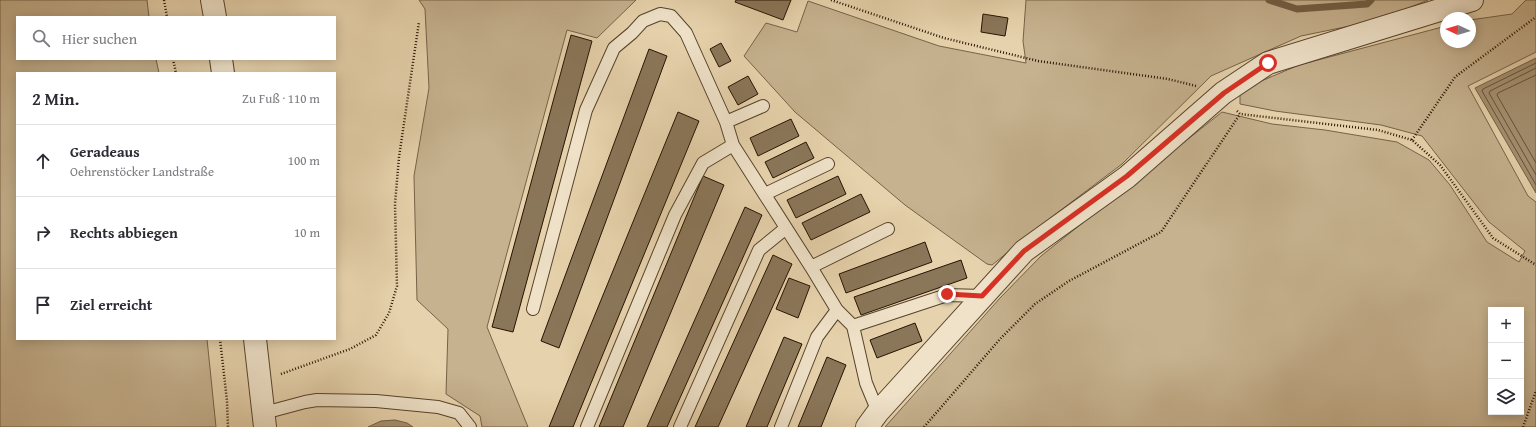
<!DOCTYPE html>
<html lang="de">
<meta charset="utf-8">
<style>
:root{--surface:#fff;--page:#f2f2f3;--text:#2b2b33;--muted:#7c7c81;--line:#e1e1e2}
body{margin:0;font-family:"Gentium Book Plus",serif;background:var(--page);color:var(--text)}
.controls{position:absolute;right:12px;bottom:12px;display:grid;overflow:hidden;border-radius:0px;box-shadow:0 2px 10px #0003}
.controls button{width:36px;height:36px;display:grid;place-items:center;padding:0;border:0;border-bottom:1px solid var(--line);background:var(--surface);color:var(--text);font:20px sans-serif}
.compass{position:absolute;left:1440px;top:12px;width:36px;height:36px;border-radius:50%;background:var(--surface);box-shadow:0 2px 10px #0003;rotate:274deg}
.stop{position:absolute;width:12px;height:12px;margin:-9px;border:3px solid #d93025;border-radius:50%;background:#fff}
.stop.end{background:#d93025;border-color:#fff;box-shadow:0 1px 4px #0008}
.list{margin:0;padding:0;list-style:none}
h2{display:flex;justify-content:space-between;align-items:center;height:52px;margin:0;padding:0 16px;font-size:17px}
h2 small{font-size:13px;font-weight:400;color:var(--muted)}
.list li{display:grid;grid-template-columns:26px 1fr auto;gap:12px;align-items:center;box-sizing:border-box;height:72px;padding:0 16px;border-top:1px solid var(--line)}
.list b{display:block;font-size:15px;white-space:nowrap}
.list p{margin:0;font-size:13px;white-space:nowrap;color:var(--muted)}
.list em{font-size:13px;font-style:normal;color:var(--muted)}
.icon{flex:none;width:22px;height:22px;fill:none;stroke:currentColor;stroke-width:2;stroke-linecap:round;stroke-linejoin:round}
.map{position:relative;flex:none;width:1536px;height:427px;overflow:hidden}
.search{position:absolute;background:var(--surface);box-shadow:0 2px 10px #0003;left:16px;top:16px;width:320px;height:44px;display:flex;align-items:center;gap:10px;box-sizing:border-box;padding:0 14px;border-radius:0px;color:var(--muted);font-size:15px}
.panel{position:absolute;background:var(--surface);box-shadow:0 2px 10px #0003;left:16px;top:72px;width:320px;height:268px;border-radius:0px}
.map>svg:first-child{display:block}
.green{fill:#c6b28f;stroke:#766248;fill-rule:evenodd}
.water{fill:#a59172;stroke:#735f44}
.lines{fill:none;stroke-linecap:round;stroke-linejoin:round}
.shore{stroke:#665239;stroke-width:1}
.stream{stroke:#735f44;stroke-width:7}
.building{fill:#8a7659;stroke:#271300}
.lane-casing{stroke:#57432b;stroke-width:14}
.street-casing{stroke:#57432b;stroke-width:24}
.path{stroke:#271300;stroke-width:2.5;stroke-dasharray:1 2;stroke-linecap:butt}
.lane{stroke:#efe2c9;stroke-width:12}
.street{stroke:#efe2c9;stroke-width:22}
.route{stroke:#d93025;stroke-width:5}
</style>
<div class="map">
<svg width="1536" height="427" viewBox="0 0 1536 427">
<rect width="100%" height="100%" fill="#e6d2ac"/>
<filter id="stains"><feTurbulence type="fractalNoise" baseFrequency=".005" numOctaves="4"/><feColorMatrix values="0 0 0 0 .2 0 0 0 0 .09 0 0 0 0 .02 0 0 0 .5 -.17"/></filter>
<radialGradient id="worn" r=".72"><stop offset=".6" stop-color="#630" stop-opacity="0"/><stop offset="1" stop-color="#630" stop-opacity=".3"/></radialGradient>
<path class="green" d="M0 0H147L149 17H17V59H156L159 73H17V339H207L216 427H0Z
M419 0H636L597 38 567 30 487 327 528 427H482L480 416 446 394 448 329 417 300 414 176 429 88 425 9Z
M1026 0H1428L1379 20 1301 36 1211 76 1122 164 1053 216 992 265 987 264 905 205 795 112 744 56 766 23 797 32 808 1 939 46 1026 63 1023 41Z
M1526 0H1536V52L1468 86 1528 196 1536 202V427H885L1000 298 1041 256 1222 112 1272 124 1325 130 1397 142 1429 160 1450 185 1487 242 1519 262 1525 251 1489 222 1422 136 1381 125 1275 111 1240 104V90L1299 65 1446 26V42H1470V20L1512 14ZM1491 310H1521V412H1491Z"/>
<path class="water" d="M1536 58V193L1475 88Z
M395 420 407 423 413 427H368L381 421Z"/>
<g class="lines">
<path class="shore" d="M1536 63 1483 89 1482 91 1536 185
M1536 68 1490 91 1489 93 1536 175
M1536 75 1498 93 1497 95 1536 163"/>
<path class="stream" d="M1269 0 1297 9 1367 4 1371 0"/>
</g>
<path class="building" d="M736 0H791L783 20 735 2Z
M983 14 1008 18 1005 36 981 32Z
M571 35 592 41 513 332 492 327Z
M721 43 731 61 719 67 710 49Z
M649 49 667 56 559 348 541 341Z
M748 76 758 94 738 105 728 87Z
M678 112 699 121 573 427H549Z
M791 119 799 136 758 156 750 138Z
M806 142 814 158 773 178 765 162Z
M703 176 724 185 623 427H599Z
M838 176 846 194 796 218 787 200Z
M861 194 870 212 811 240 802 223Z
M745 207 762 215 667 427H647Z
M925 242 932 262 846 293 839 274Z
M773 255 792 264 718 427H695Z
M961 260 967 278 861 315 854 297Z
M789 278 810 286 798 318 776 309Z
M915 323 922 341 877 358 870 340Z
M784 337 802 344 767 427H746Z
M827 357 846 365 821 427H798Z"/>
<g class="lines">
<defs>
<path id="lane" d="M726 122 763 106
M765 194 828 164
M811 267 888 229
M533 309 586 110 614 48 632 33 643 21 660 14 671 16 686 33 726 122 733 145 811 267 837 310 853 326 866 383 878 412
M853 326 947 295 982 296
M264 413 305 402 317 400 376 401 438 407 459 413 470 427
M587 427 675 215 703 163 733 145
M680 427 759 250 786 228
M781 427 817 337 837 310"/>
<path id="street" d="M212 0 215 17
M221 59 223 73
M255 339 265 427
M867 427 878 412 1024 251 1127 177 1223 93 1268 63 1472 0"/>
</defs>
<use href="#lane" class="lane-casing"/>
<use href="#street" class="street-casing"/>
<path class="path" d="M164 0 167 17
M831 0 944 38 1038 61 1168 79 1196 86
M173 59 176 73
M1237 111 1240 114 1378 130 1412 140 1440 165 1493 238 1536 265
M1412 140 1455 77 1536 17
M220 339 227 401 228 427
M281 374 350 349 376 335 389 313 397 286 395 204 399 157 419 22
M924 427 1000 339 1035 304 1069 281 1161 232 1240 114
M1523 427 1536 391"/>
<use href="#lane" class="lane"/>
<use href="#street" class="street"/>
</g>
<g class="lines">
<path class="route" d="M947 294 982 296 1024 251 1127 176 1224 93 1268 63"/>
</g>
<rect width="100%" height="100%" filter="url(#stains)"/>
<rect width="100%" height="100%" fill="url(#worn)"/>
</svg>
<div class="controls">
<button>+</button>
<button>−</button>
<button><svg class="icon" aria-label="layers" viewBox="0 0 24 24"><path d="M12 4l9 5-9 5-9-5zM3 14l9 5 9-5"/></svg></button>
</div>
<svg class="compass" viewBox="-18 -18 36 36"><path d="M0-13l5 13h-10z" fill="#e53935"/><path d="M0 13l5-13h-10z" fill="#7c7c81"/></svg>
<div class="stop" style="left:1268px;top:63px"></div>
<div class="stop end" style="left:947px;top:294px"></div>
<div class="search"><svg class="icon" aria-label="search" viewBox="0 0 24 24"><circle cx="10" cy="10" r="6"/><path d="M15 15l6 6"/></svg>Hier suchen</div>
<section class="panel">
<h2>2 Min.<small>Zu Fuß · 110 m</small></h2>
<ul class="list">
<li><svg class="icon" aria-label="ahead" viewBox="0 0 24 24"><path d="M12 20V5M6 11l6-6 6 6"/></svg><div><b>Geradeaus</b><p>Oehrenstöcker Landstraße</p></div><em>100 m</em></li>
<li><svg class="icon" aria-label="right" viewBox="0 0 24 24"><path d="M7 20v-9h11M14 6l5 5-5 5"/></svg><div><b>Rechts abbiegen</b></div><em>10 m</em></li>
<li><svg class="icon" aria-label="arrive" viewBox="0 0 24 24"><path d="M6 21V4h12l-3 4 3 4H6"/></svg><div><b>Ziel erreicht</b></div></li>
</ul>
</section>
</div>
